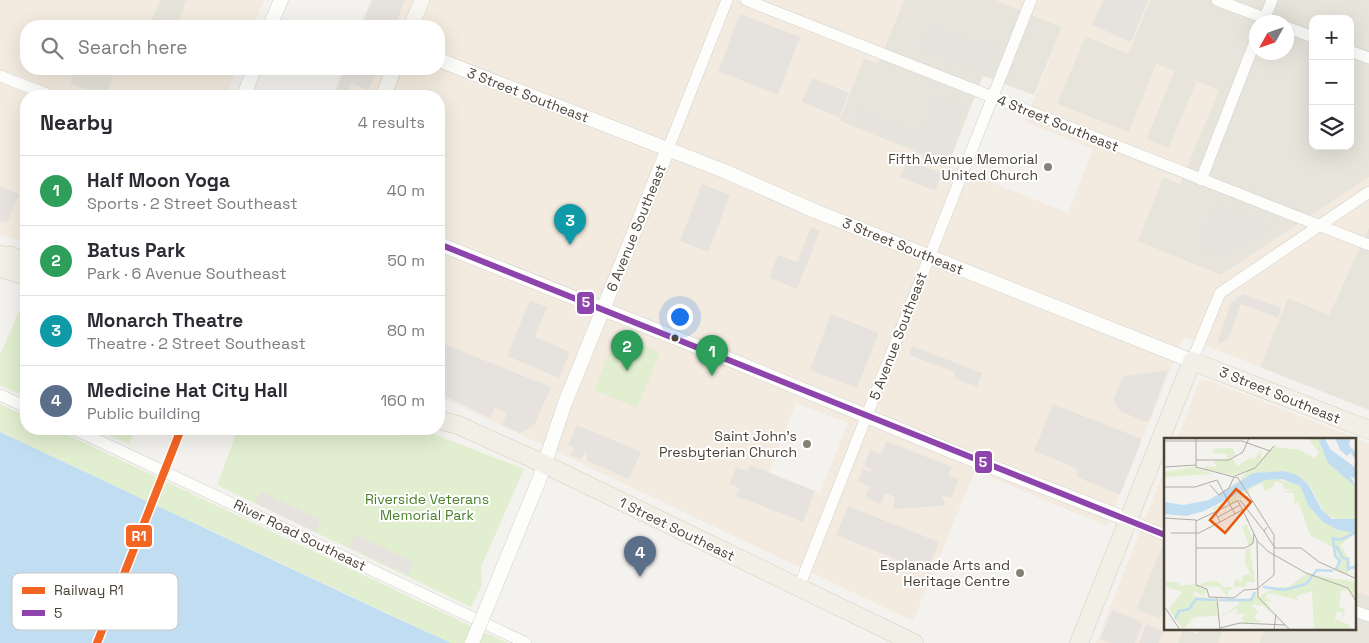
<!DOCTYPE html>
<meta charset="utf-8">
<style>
:root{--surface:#fff;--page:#f7f7f7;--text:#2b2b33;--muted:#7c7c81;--line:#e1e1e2;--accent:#7c3aed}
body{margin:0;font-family:"Space Grotesk",sans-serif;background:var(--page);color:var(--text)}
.controls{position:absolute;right:15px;top:15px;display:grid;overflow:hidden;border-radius:10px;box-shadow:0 5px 20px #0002}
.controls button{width:45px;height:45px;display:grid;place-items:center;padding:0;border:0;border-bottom:1px solid var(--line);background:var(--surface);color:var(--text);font:25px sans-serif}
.compass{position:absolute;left:1249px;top:15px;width:45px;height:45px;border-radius:50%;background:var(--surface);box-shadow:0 5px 20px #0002;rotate:230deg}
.you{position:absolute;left:679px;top:316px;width:18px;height:18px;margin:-12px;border:4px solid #fff;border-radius:50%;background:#1a73e8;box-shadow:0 0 0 8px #1a73e833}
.badge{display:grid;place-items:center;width:32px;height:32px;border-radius:50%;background:var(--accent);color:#fff;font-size:16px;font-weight:700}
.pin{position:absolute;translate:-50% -41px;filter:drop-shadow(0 1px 2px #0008)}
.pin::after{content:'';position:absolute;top:26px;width:18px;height:15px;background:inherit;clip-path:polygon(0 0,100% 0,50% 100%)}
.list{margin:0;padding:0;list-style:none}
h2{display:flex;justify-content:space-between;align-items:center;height:65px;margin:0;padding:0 20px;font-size:21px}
h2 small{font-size:16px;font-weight:400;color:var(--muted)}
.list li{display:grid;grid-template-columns:32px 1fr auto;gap:15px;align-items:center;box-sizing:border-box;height:70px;padding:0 20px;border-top:1px solid var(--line)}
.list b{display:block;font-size:19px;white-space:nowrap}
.list p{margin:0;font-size:16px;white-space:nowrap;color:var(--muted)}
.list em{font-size:16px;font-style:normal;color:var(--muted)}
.icon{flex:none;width:28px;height:28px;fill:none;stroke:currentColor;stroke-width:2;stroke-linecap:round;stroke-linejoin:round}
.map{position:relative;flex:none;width:1369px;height:643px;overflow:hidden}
.search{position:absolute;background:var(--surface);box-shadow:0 5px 20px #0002;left:20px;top:20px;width:425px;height:55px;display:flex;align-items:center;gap:12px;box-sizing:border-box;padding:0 18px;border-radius:20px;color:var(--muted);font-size:19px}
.panel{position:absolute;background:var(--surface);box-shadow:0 5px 20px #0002;left:20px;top:90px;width:425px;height:345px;border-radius:20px}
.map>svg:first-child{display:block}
.residential{fill:#e7e4dc;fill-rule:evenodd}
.commercial{fill:#f3ebdf;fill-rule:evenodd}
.green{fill:#e1eecf}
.parking{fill:#e6e3df}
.water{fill:#c0ddf1}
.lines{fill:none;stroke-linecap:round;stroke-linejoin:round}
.minor-casing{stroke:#d2d0cb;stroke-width:12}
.tertiary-casing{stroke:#d2d0cb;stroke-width:15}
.secondary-casing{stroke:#d3cfc5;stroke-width:16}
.primary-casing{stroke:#d6cebb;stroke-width:19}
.minor{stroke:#fdfdfc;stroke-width:11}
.tertiary{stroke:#fdfdfc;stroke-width:14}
.secondary{stroke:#f7f6f1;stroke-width:15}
.primary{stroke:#f2efe6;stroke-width:18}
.tertiary-bridge-casing{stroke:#d2d0cb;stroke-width:15;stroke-linecap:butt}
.tertiary-bridge{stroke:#fdfdfc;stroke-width:14}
.bus-1-casing{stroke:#fff;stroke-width:10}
.bus-1{stroke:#8e44ad;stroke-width:6}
.rail-1-casing{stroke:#fff;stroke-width:11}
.rail-1{stroke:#f26522;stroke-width:8}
.poi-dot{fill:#868178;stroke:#fff;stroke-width:2}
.bus-dot{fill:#4b4439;stroke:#fff;stroke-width:2}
.labels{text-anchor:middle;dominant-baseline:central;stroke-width:4;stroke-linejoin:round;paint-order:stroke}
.street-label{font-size:14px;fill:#4b4439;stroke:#fff}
.poi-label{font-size:14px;fill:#4b4439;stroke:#fff;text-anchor:end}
.park-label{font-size:14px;fill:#4a7f2a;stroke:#fff}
.inset-river{fill:none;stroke:#c0ddf1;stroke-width:2.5}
.inset-road{fill:none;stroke:#b0aca6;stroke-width:1}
.view{fill:#e8590c;fill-opacity:0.15;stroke:#e8590c;stroke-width:2.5}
.inset-edge{fill:none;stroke:#4b4439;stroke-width:2.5}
.key{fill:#fff;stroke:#c9c7c4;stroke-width:1}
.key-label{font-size:14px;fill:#4b4439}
.line-badge{stroke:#fff;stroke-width:2}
.badge-label{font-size:14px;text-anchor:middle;font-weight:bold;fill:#fff}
</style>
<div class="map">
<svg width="1369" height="643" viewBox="0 0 1369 643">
<rect width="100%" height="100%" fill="#f4f2ee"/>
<path class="residential" d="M160 0H187L177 26H149Z
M904 0H996L1062 27 1034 95 983 76 948 165 839 121 864 58 878 63Z
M1150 0H1369V177L1221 275 1137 241 1163 177 1181 184 1197 81 1169 148 1146 139 1174 72 1157 64 1129 132 1057 104 1085 36 1128 53ZM1313 19H1350V146H1313ZM1256 22H1286V52H1256Z
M75 69H116L106 96 70 84Z
M1369 227V410L1260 367 1288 298 1329 315Z
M1162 545 1165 547V607L1160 619 1136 610Z
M1355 591 1369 596V643H1259L1265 629H1355Z
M1183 629 1197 634 1199 629H1224L1220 643H1178Z"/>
<path class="commercial" d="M0 0H160L149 26H111L95 20 92 26H26V69H75L70 84 103 96H26V243L0 234Z
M187 0H264L253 26H177Z
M371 0H904L878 63 864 59 839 121 1068 213 1093 149 1025 122 1062 27 996 0H1150L1129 53 1085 36 1057 104 1129 132 1156 64 1174 71 1146 139 1169 148 1197 81 1219 90 1180 184 1163 177 1138 241 1221 275 1369 177V227L1329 315 1288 298 1260 367 1184 337 1107 526 975 471 913 621 439 396V96H332L343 69H439V26H360ZM796 403 848 423 820 493 769 473Z
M116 69H237L226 96H106Z
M1200 380H1208L1369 443V596L1355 591V439H1177Z
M1165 468V547L1162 546 1136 610 1160 619 1165 607V629H1183L1178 643H1096Z
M1224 629H1265L1259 643H1220L1218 642Z"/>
<path class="green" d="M26 295V397L0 385V355Z
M617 334 660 352 637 408 594 390Z
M0 404 26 416V429H55L507 643H451L0 432Z
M95 429H135L129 444Z
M238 429H420L524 469 481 567 482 585 471 607 217 485Z"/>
<path class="parking" d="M372 0H405L395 26H361Z
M1103 0H1148L1131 42 1092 25Z
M740 14 800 37 778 95 718 71Z
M930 26 982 47 986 39 998 44 986 73 921 47Z
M345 69H378L368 90 351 83 346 96H334Z
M812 78 849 93 839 117 802 102Z
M937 96 964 107 944 159 854 123 859 110 921 135Z
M907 160 942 173 935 191 900 177Z
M702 184 730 195 708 252 680 241Z
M0 187 19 194 7 223 0 221Z
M1216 204 1272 227 1254 238 1223 252 1205 251 1199 241Z
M811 227 820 231 797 289 769 278 778 255 797 262Z
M1243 294 1281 308 1278 318 1241 304 1228 340 1217 344 1231 302Z
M530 300 547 307 535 337 570 352 559 378 507 356Z
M831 314 879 333 857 388 810 370Z
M439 342 551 387 534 426 520 433 502 425 507 413 495 407 490 418 439 393Z
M912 346 982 373 977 387 953 378 955 372 909 355Z
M1168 370 1149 421H1143L1120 411 1113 400 1124 376Z
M1053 404 1142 439 1120 495 1077 477 1076 468 1034 451Z
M577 425 641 452 629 479 587 461V453L585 452 581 459 571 455 574 447 568 445Z
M886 441 952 467 948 475 958 479 952 498 941 495 945 503 942 506 893 509 895 497 885 493 881 504 865 498 869 486 858 482 863 469 870 472 872 469 864 466 870 449 881 454Z
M750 465 815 491 803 522 736 496 739 488 730 484 736 467 747 472Z
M261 491 321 520 315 532 255 503Z
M848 506 939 542 927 572 836 535Z
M355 534 414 562 408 575 349 547Z
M1112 610 1143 622 1135 643H1110L1100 639Z
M1146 624 1164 632 1159 643H1139Z"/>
<path class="water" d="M0 432 392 616 451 643H0Z"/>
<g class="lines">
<defs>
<path id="minor" d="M746 0 1369 245
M1217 0 1275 22
M1263 22 1272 0
M1286 27 1313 37
M1350 51 1369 58
M0 76 52 96
M668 149 727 0
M1201 180 1256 39
M1192 361 1220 293 1369 192
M0 395 26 407
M74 429 526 643
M1129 520 1165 535
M799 587 1031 0
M1355 611 1369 616"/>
<path id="tertiary" d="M270 26 281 0
M439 60 724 171 815 211 1192 361
M244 96 254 69
M439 244 726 358 956 453 1129 520
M491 597 539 480 565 403 668 149"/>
<path id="secondary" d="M411 26 422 0
M383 96 394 69"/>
<path id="primary" d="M0 255 12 256 26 264
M0 268 26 276
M439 420 458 425 544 464 914 643
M1079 643 1192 361 1369 430"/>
</defs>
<use href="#minor" class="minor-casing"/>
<use href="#tertiary" class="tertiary-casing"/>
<use href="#secondary" class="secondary-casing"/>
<use href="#primary" class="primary-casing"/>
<use href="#minor" class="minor"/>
<use href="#tertiary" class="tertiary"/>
<use href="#secondary" class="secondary"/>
<use href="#primary" class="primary"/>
<defs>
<path id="tertiary-bridge" d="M472 643 491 597"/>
</defs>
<use href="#tertiary-bridge" class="tertiary-bridge-casing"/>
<use href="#tertiary-bridge" class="tertiary-bridge"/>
<defs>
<path id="bus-1" d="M439 244C681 340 923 439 1165 535"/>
</defs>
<use href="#bus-1" class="bus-1-casing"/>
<use href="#bus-1" class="bus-1"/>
<defs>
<path id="rail-1" d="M97 643 181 429"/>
</defs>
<use href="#rail-1" class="rail-1-casing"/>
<use href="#rail-1" class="rail-1"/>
</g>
<g class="poi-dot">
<circle cx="1048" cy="167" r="5"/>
<circle cx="807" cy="444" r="5"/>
<circle cx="1020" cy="573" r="5"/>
</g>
<circle class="bus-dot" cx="675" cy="338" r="4.5"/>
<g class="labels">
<g class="street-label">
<text transform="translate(528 95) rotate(21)">3 Street Southeast</text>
<text transform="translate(1058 123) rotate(22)">4 Street Southeast</text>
<text transform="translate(636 228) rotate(-68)">6 Avenue Southeast</text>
<text transform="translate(903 246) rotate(22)">3 Street Southeast</text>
<text transform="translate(898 336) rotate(-69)">5 Avenue Southeast</text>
<text transform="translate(1280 395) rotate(22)">3 Street Southeast</text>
<text transform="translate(677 529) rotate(26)">1 Street Southeast</text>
<text transform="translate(300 535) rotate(26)">River Road Southeast</text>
</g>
<g class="poi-label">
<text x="1038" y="159">Fifth Avenue Memorial<tspan x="1038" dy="16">United Church</tspan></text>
<text x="797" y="436">Saint John's<tspan x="797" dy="16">Presbyterian Church</tspan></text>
<text x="1010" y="565">Esplanade Arts and<tspan x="1010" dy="16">Heritage Centre</tspan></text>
</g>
<g class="park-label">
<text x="427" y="499">Riverside Veterans<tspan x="427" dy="16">Memorial Park</tspan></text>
</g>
</g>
<g transform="translate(1164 438)">
<rect width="192" height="192" fill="#f4f2ee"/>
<path d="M144 0H154L164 25 192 49V81L178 83 162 77 145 46 133 37 103 34 89 35 79 44 77 40 112 6V9L136 12 150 20 155 15ZM63 10H68L72 17 63 22V16L50 15 49 11ZM97 12V20L88 31 70 37 41 32V28L53 29 49 23 69 21 73 28 86 20 91 21ZM31 29 49 36 0 39V34ZM114 41 136 48 144 67 159 84 174 92 191 94 186 99 182 97 176 101 171 100 176 102 180 98 185 100 187 99 176 107 185 121 187 130 183 137 172 133 150 132 172 131 175 122 170 117V110L146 97 135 65H130V55L118 54 130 51H121L118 45 110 44V48L101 53 98 45 85 52 86 55 79 56 80 59 76 61 72 59 74 63 66 67 64 62 50 73 49 70 101 42ZM82 86 91 104 86 111 91 144H83L81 149H70L64 153V160L56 149 34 148 40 144 53 143 60 149H70L71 141 78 144V138L85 136 88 139 81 125 82 111 86 110 78 89ZM142 136 192 144 191 159 184 158 188 156 182 148 154 139 177 146 186 153 177 152 175 169 181 170 179 180 178 174H172L171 183 177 180 175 183 184 186 187 192H150L148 153 132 158 134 162 104 155 101 159 109 164 101 163 108 171 94 160 105 152 108 153V151L97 149H125ZM2 143 15 145 16 148 31 146 43 151 40 158 30 153 29 158 52 161 56 185 53 178 30 179 19 192 5 171 18 154 0 148ZM93 152V158L109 175 110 187 109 176 97 166 95 169 91 165 87 168 94 173 90 180 98 184 80 185 78 179 82 175 72 176 74 170 58 178V174L61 176 75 166 74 163 65 164 54 161 85 162Z" fill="#e1eecf"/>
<path d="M154 0H161L166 11 192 30V41L186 38 192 49 164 25ZM171 0H187L185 7 192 15V21L187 16 189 13 183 18 176 12ZM120 33 133 37 144 46 158 72 168 81H192V95L174 92 159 84 144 67 136 48 118 41 101 42 40 73 22 78 0 76V64L19 67 45 62 89 35Z" fill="#c0ddf1"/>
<path class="inset-river" d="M172 108 179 120 184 121V131L193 128M172 131 176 123 171 118 169 100 176 102 191 95M99 149 120 152 142 146 153 132 169 133M55 162H87L91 154M11 181 15 173 25 171 32 161 52 162"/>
<path class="inset-road" d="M32 0V29L74 40 110 97V137L93 151M0 3H78L106 13M32 22H65L79 14 85 0M0 29 32 27M71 38 91 30 110 8M46 47 55 57 65 50 70 39M0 49H31L53 42 71 76M76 62 100 93M74 63 84 83M54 79 76 67M0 80 32 82V147L43 151 45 159M83 81 93 102 94 159 126 192M32 83 51 74M56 84 78 72M103 89 100 93 111 110H137L155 124 193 141M7 95H35L56 84 51 74 75 62M93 103 105 114 142 135 184 150 193 165M32 110H81L89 105 90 96M45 159 70 160 80 152 93 151M53 160 56 192M0 168 16 192M56 190 76 185 121 187M110 192 112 176"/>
<path class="view" d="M72 51 87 64 61 95 46 82Z"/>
<rect width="192" height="192" class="inset-edge"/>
</g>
<rect x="12" y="573" width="166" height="57" rx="8" class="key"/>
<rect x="22" y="587" width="23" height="7" fill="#f26522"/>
<rect x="22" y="610" width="23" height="6" fill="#8e44ad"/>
<g class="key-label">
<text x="54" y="595">Railway R1</text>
<text x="54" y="618">5</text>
</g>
<g class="line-badge">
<rect x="576" y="291" width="19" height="24" rx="5" fill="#8e44ad"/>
<rect x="974" y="450" width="19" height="24" rx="5" fill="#8e44ad"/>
<rect x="125" y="524" width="28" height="24" rx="5" fill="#f26522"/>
</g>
<g class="badge-label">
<text x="586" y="307">5</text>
<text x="983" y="467">5</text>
<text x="139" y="541">R1</text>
</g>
</svg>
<div class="controls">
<button>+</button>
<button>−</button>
<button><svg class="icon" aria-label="layers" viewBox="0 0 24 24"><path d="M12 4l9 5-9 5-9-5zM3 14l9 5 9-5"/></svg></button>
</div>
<svg class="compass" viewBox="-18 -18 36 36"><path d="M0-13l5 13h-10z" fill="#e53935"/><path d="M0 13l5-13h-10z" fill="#7c7c81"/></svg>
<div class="you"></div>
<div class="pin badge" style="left:712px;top:376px;background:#2e9e5b">1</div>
<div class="pin badge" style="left:627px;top:371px;background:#2e9e5b">2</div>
<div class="pin badge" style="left:570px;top:245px;background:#0f9aa8">3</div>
<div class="pin badge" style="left:640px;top:577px;background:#5c6f8a">4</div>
<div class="search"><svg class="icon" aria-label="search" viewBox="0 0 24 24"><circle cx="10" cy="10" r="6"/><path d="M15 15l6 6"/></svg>Search here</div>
<section class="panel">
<h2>Nearby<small>4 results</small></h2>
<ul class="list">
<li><span class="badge" style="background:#2e9e5b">1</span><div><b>Half Moon Yoga</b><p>Sports · 2 Street Southeast</p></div><em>40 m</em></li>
<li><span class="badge" style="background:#2e9e5b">2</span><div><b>Batus Park</b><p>Park · 6 Avenue Southeast</p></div><em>50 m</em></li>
<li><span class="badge" style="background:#0f9aa8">3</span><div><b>Monarch Theatre</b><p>Theatre · 2 Street Southeast</p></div><em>80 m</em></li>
<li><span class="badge" style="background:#5c6f8a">4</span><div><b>Medicine Hat City Hall</b><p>Public building</p></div><em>160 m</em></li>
</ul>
</section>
</div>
